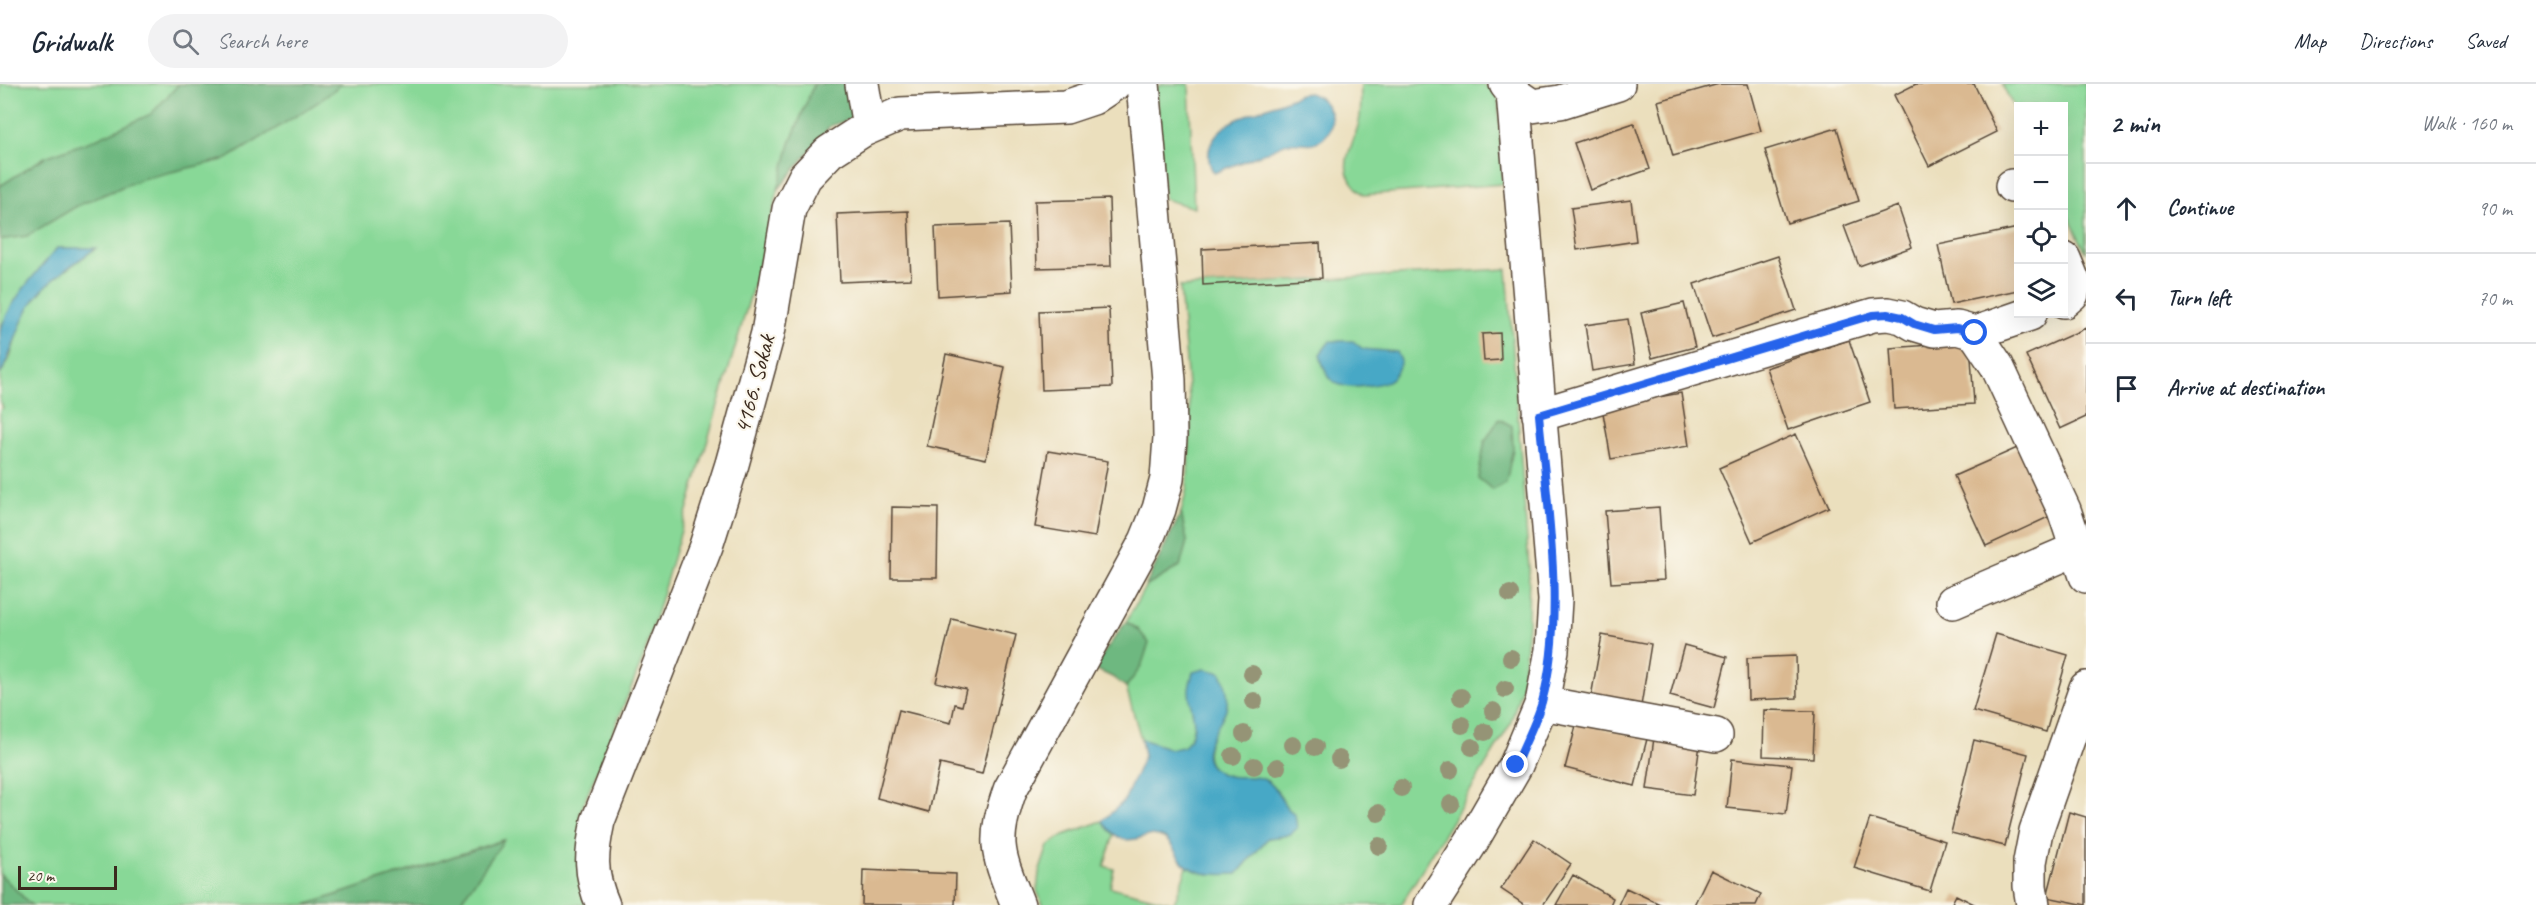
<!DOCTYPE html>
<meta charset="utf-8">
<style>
:root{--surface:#fff;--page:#f2f2f3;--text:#1f2937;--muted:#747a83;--line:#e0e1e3}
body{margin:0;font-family:Caveat,sans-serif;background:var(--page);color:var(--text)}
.controls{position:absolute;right:18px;top:18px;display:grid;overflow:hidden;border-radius:0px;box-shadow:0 6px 24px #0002}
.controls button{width:54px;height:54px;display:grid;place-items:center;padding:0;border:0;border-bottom:2px solid var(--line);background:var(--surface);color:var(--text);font:30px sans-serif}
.scale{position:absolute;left:18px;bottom:15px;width:99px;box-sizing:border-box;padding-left:6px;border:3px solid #3b2a1e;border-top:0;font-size:16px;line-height:21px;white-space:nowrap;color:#3b2a1e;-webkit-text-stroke:4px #fbf7ec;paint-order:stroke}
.stop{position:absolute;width:18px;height:18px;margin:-14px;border:4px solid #2563eb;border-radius:50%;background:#fff}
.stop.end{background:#2563eb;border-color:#fff;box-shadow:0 2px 6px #0008}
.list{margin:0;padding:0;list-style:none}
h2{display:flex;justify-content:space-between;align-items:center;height:78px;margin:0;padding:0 24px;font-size:26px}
h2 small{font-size:20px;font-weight:400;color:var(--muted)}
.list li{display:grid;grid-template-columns:39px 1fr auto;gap:18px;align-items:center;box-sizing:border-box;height:90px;padding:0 24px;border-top:2px solid var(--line)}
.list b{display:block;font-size:22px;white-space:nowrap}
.list em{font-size:20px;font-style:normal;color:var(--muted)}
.icon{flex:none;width:33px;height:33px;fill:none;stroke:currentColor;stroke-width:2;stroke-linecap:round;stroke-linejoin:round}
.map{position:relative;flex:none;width:2086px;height:821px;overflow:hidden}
header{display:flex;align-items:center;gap:36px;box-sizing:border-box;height:84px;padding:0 30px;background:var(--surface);border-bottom:2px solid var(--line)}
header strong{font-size:28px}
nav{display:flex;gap:33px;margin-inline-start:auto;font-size:21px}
.search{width:420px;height:54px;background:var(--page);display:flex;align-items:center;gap:15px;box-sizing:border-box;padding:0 21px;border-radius:33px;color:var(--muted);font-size:22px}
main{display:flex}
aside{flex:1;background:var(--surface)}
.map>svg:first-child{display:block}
.green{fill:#88d897;stroke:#62815a;stroke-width:1.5}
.forest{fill:#6eb880;stroke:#54714f;stroke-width:1.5}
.water{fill:#46a8c6;stroke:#406972;stroke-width:1.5}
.building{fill:#dab991}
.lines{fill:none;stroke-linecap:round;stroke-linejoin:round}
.minor-casing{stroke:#554536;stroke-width:36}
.minor{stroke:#fff;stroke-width:33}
.tree{fill:#959476}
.route{stroke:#2563eb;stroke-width:8}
.labels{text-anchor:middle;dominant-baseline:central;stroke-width:4.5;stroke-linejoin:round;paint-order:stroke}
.street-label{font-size:24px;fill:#3b2a1e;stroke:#fbf7ec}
</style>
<header>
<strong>Gridwalk</strong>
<div class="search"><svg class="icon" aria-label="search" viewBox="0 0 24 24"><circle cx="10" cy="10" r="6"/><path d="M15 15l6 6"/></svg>Search here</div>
<nav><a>Map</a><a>Directions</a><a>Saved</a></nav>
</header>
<main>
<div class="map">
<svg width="2086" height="821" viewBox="0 0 2086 821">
<rect width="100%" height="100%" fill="#fbf7ec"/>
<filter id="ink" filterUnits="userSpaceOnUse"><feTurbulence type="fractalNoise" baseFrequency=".0167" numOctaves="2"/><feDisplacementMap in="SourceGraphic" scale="12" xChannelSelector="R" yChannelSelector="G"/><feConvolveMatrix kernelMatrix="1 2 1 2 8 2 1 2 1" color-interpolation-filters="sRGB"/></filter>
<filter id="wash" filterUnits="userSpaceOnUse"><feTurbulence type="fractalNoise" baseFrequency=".008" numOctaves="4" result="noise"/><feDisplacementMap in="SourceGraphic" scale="24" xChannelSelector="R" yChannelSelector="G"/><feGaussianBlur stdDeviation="1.35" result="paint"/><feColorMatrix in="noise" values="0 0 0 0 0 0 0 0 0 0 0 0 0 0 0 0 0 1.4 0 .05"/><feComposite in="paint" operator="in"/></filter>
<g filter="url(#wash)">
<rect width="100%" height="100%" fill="#ebdfbd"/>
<path class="green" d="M0 0H814L790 60 758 186 644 572 580 729 588 821H458L503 756 306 821H31L0 790V326L3 324 0 317V291L10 274 18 247 28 224 48 199 95 165 57 164 41 185 0 246Z
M1164 0H1189L1194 124 1164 115 1156 3Z
M1361 0H1483L1498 10 1503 100 1364 111C1333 86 1351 70 1359 38 1362 26 1360 12 1361 0Z
M2002 0H2086V169L2064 123V22H2018V32Z
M1507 185 1529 484 1528 540 1522 602 1510 641 1401 821H1043L1037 807 1039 789 1048 762 1064 751 1102 737 1114 751 1104 782 1114 785 1110 803 1174 819 1187 783 1209 790H1237L1268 754 1284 752C1284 745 1289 732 1286 725 1283 715 1274 700 1265 696 1254 691 1243 695 1233 693 1188 685 1213 649 1226 624H1193C1195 639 1194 651 1185 663L1171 665 1141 655 1126 603 1141 582 1138 545 1126 538 1145 503 1180 482 1187 457 1181 429 1187 404 1191 340 1180 203Z"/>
<path class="forest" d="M179 0H342L320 17 227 75 141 95 77 122 27 152 0 156V102L45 73 91 57 151 30Z
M814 0H849L860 32 830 42 778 106 790 60Z
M1499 335 1512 342 1513 365 1506 398 1493 406 1478 394 1485 357Z
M1181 429 1187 457 1180 482 1145 503Z
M1126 538 1138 545 1149 559 1141 583 1126 603 1112 593 1093 584Z
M504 756 458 821H306Z
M0 790 31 821H0Z"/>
<path class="water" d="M1309 9C1330 15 1341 42 1321 56 1311 63 1300 57 1289 59 1282 60 1274 65 1267 68 1249 75 1232 82 1214 89 1209 82 1208 76 1209 67 1214 32 1273 25 1300 10Z
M57 164H96C71 182 42 199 27 227 16 248 12 270 0 291V247C11 214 36 190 57 164Z
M1330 257H1353L1363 265 1397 268 1401 277C1394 299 1387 299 1366 302 1338 306 1326 299 1320 270Z
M1205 585 1221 589C1226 600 1230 612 1226 625 1220 644 1189 673 1220 689 1234 697 1251 689 1265 696 1280 703 1280 722 1295 730L1297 744 1292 749 1284 752 1268 754 1237 790C1216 791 1191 793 1178 772 1174 766 1170 757 1164 754 1142 742 1130 775 1102 737L1124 717 1144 672 1141 655 1171 665 1184 663C1202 641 1190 630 1189 607 1189 601 1192 593 1193 588Z"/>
<g id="blocks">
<path class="building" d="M1719 0H1748L1761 47 1673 72 1658 17Z
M1916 0H1974L1997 48 1929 82 1894 11Z
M1634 39 1650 85 1590 106 1574 59Z
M1837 44 1859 117 1787 139 1765 66Z
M1109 115 1111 182 1037 184 1035 117Z
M1631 116 1636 157 1577 166 1571 124Z
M1898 122 1912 163 1859 182 1844 142Z
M908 127 911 195 840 198 837 130Z
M1009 140 1012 207 938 212 935 143Z
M2018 144V206L1951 220 1938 161Z
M1320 159 1322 194 1203 201 1202 165Z
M1778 172 1796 226 1712 254 1694 200Z
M1684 219 1695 263 1652 274 1641 229Z
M1109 224 1112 303 1042 306 1039 227Z
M1628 235 1635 280 1592 287 1585 241Z
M2086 244V333L2060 345 2026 271Z
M1500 249 1501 276 1484 277 1482 250Z
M1849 256 1870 318 1788 346 1766 284Z
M1970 258 1974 320 1894 325 1890 264Z
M946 270 1005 283 986 375 927 362Z
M1681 309 1689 362 1611 375 1602 323Z
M1796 350 1829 423 1752 458 1719 384Z
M2024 361 2055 430 1986 462 1954 392Z
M1048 367 1108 377 1095 453 1035 443Z
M892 423 938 424 937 494H891Z
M1659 423 1664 496 1611 499 1605 427Z
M952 535 1016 551 982 690 940 680 929 728 877 714 899 626 951 639 955 620 962 622 966 605 936 598Z
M1996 550 2068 571 2046 648 1973 627Z
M1602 551 1651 560 1641 622 1591 613Z
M1684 561 1727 573 1714 624 1670 612Z
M1796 572 1797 614 1748 616 1747 574Z
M1764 626 1815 627 1813 674 1763 672Z
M1577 638 1647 655 1635 702 1565 684Z
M1654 654 1700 660 1693 711 1647 705Z
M1974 656 2028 670 2005 762 1951 749Z
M1732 675 1792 681 1786 730 1727 724Z
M2069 728 2086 733V821L2047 813Z
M1870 734 1945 757 1930 807 1854 784Z
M1534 755 1571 780 1543 821H1525L1501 805Z
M863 786 956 790 955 821H862Z
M1711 786 1761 810 1756 821H1694Z
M1573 791 1613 814 1610 821H1556Z
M1626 804 1662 821H1618Z
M1956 811 1976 821H1951Z"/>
</g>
</g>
<g filter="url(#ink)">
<use href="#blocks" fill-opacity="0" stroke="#554536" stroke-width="1.5"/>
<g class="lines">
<defs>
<path id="minor" d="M862 0 869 43
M1506 0 1513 9 1532 22 1560 18 1618 0
M2012 102H2018
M2064 175 2074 199 2072 210 2064 217
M1975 249 2030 230
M1539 331 1873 231 1888 230 1902 233 1914 240 1934 246 1957 244 1975 249 1997 282 2064 426 2086 492
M1953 518 2079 464
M1542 619 1716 651
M603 821C589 789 591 770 598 737L706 462 732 380 768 249 789 125 805 93 829 68 863 46 900 30 1066 23 1093 14 1114 0
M1018 821C998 770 991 760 1010 706L1146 457 1159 425 1167 395 1170 354 1169 296 1143 0
M1431 821 1472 757 1516 681 1542 619 1552 566 1555 516 1513 9
M2033 821 2030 802V778L2036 747 2086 604"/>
</defs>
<use href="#minor" class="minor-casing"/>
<use href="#minor" class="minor"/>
</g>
<g class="tree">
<circle cx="1510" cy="510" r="9"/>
<circle cx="1511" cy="574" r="9"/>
<circle cx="1252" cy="590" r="9"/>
<circle cx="1505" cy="605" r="9"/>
<circle cx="1461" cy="613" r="9"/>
<circle cx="1254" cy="617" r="9"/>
<circle cx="1493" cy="627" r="9"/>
<circle cx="1462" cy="641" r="9"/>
<circle cx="1485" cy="648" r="9"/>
<circle cx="1244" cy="650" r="9"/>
<circle cx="1293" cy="661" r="9"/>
<circle cx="1315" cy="663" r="9"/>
<circle cx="1472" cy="663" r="9"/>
<circle cx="1233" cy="672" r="9"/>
<circle cx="1339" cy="675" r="9"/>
<circle cx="1254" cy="682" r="9"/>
<circle cx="1277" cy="683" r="9"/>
<circle cx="1450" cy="686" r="9"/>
<circle cx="1401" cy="704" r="9"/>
<circle cx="1451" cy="720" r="9"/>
<circle cx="1378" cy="729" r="9"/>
<circle cx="1379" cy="762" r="9"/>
</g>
</g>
<g class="lines" filter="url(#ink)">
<path class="route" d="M1516 681C1524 660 1536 639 1542 618 1566 531 1547 420 1539 331L1873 231 1888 230 1902 233 1914 240 1934 246 1957 244 1975 249"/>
</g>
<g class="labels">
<g class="street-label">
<text transform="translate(754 300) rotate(-75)">4166. Sokak</text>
</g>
</g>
</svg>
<div class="controls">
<button>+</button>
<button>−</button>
<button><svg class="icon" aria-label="locate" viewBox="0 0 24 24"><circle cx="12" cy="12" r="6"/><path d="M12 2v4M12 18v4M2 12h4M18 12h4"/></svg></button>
<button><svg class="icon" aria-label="layers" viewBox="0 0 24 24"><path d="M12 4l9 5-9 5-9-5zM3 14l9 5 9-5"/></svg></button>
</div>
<div class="scale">20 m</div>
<div class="stop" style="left:1975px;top:249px"></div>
<div class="stop end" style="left:1516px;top:681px"></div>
</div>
<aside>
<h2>2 min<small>Walk · 160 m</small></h2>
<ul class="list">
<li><svg class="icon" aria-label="ahead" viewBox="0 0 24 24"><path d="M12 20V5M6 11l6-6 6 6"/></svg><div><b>Continue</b></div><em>90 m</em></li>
<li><svg class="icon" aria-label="left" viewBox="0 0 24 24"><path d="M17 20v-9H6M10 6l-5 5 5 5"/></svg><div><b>Turn left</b></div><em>70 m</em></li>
<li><svg class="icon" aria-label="arrive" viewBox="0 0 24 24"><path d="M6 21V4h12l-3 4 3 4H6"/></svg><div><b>Arrive at destination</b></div></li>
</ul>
</aside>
</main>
